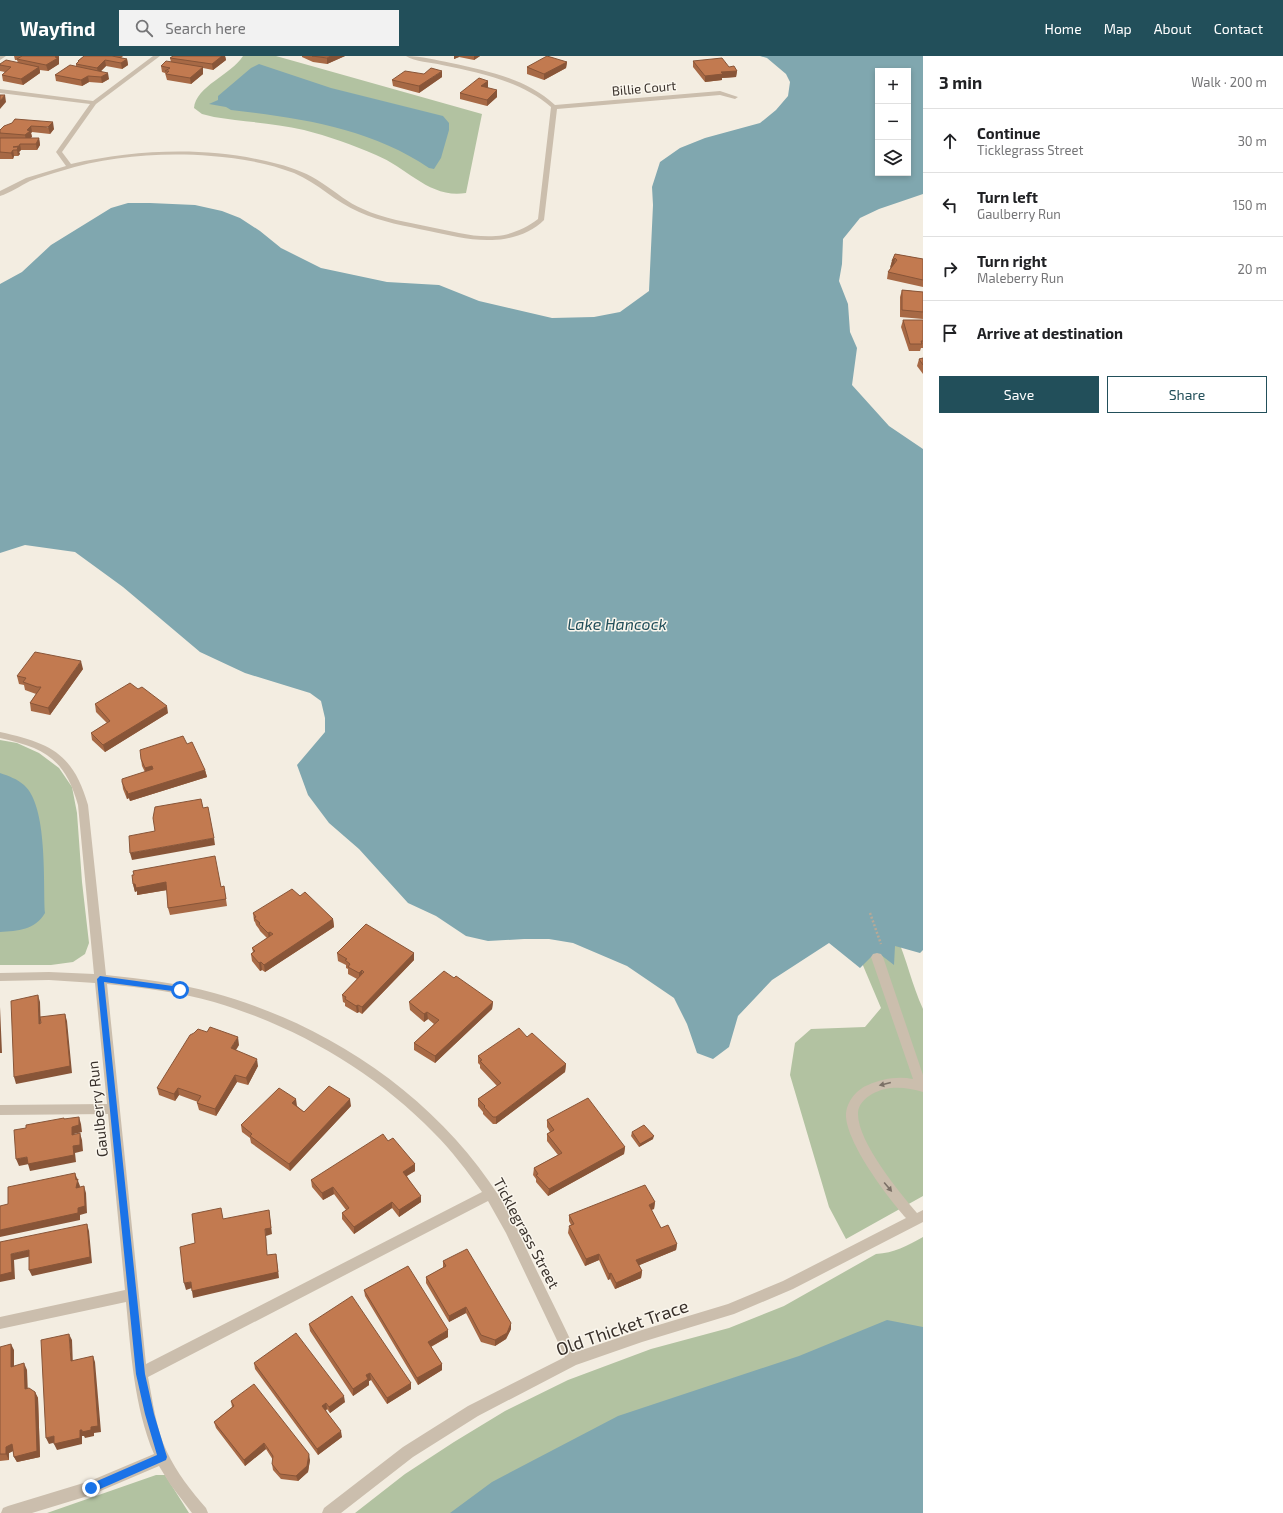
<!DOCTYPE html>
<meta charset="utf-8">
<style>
:root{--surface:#fff;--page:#f2f2f2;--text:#202124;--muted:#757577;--line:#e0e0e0;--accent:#224f5a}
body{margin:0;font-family:"Exo 2",sans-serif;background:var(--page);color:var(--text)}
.controls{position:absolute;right:12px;top:12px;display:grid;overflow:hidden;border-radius:0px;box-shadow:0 2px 6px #0003}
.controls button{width:36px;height:36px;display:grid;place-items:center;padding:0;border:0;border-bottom:1px solid var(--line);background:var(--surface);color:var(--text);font:20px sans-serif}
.stop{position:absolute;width:12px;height:12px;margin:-9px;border:3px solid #1a73e8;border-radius:50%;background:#fff}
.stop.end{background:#1a73e8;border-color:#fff;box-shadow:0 1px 4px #0008}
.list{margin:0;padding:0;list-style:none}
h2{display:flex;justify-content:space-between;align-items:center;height:52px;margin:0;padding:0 16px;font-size:17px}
h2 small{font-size:13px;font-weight:400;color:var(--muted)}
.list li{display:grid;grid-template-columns:26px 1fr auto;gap:12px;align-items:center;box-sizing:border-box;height:64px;padding:0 16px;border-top:1px solid var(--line)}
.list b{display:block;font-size:15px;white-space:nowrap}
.list p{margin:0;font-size:13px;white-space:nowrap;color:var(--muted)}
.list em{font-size:13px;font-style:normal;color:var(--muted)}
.actions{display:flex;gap:8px;padding:12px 16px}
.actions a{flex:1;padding:9px 0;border:1px solid var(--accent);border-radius:0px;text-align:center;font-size:14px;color:var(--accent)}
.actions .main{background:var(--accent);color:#fff}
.icon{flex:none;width:22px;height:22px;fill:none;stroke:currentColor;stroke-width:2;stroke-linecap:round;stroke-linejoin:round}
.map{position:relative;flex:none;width:923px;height:1457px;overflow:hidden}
header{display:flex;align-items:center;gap:24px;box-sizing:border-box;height:56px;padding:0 20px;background:var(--accent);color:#fff}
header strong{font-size:19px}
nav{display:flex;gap:22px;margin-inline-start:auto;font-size:14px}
.search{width:280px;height:36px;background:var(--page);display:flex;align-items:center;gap:10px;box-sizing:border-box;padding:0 14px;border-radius:0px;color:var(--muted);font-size:15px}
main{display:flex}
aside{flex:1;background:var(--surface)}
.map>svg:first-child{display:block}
.green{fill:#b2c2a1}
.water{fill:#80a7af;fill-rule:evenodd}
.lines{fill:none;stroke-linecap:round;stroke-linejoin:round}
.path{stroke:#b7a997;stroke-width:2.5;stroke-dasharray:2 2;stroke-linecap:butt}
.minor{fill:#cbbead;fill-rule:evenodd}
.wall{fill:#a76945}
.shaded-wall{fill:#885538}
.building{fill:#c27a50;stroke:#885538}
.oneway{fill:#7b7066}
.route{fill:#1a73e8}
.labels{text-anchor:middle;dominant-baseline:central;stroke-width:3;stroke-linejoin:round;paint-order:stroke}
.far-street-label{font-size:13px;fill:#39312b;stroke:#faf6ed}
.street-label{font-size:15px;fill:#39312b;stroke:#faf6ed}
.water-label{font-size:16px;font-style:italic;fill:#224f5a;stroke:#faf6ed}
.near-street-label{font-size:18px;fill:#39312b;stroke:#faf6ed}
</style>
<header>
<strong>Wayfind</strong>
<div class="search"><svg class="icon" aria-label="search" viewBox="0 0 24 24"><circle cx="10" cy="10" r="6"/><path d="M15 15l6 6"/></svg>Search here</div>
<nav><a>Home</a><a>Map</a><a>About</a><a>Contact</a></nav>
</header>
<main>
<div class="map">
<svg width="923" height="1457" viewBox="0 0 923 1457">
<rect width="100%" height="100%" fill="#f3ede1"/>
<path class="green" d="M243 0H276L482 58 466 137C430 143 408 112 376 99 353 89 328 80 304 74 275 67 244 66 214 61L202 58 194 52C196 30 231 19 243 0Z
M0 684 17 687 39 697 59 712 72 731 77 757 82 826 89 887 85 898 73 906 51 909H0Z
M896 879C907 904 912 929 923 953V1140L846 1183 829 1151 790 1019 795 987 811 973 865 971 881 952 856 893Z
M923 1181V1457H355L405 1418 454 1386 505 1355 568 1324 651 1293 729 1272 784 1250 876 1198C894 1197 907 1190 923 1181Z
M156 1419H165L189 1457H47Z"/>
<path class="water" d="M760 0H923V138L879 153 860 162 843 183 842 208 839 225 848 248 850 276 857 292 852 329 889 370 923 393V894L920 897 895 890 894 909 881 899 871 901 860 912 829 887 772 924 738 960 729 991 713 1003 697 997 687 968 674 942 627 910 573 887 549 883H524L488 885 466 880 436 860 408 847 359 793 329 767 308 739 297 709 325 676V662L321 645 310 637 245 617 200 596 123 531 75 496 25 489 0 497V228L22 216 51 189 111 152 128 147H150L195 149 222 155 240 162 260 175 281 192 321 212 387 226 439 229 479 245 552 262 594 261 620 256 649 235 653 149 652 131 660 106 680 92 705 82 760 67 776 54 788 40 790 26 786 18 767 2ZM878 15H908V117H878Z
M259 8 331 32 443 60 449 67V74L441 102 434 113 429 112C370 72 300 62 231 54L226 51 209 48 218 44V40L251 12Z
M0 717C9 720 17 723 24 729 48 750 43 826 45 857 35 874 18 875 0 876Z
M887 1264 923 1271V1457H450L492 1426 618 1360 799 1300Z"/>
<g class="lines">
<path class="path" d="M870 857 881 888"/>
<path class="minor" d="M0 0H6L0 4Z
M153 0H160L96 48 62 96 71 108C139 93 210 90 278 108 294 112 309 118 322 127 336 136 348 147 363 153 384 163 408 166 430 171 452 175 474 182 496 180 511 179 526 172 538 163L551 51C521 25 480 17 442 9 431 6 415 6 406 0 422 0 436 4 451 7 488 15 527 23 555 49L720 35 738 41 735 43 720 39 557 53 544 164C532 177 509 184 492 184 471 185 449 179 429 175 406 170 381 166 359 156 335 146 318 127 294 117 268 107 239 102 211 100 163 96 108 100 61 115 51 118 40 121 30 125 20 130 10 137 0 140V135L26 122 66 110 56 96 90 48 0 37V33L93 45Z
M0 676C50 687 73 697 88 749L106 919C142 923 178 927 214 937 328 968 435 1040 499 1140 513 1162 523 1186 534 1209 548 1238 563 1267 576 1296L642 1274 728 1248 783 1225 906 1162C888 1142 844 1084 846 1057 847 1045 857 1033 868 1029 882 1023 897 1020 913 1023L871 901 873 898 877 897 881 898 883 901 923 1019V1036C906 1031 888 1029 872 1038 865 1042 858 1049 858 1057 857 1085 899 1136 917 1157L923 1154V1166L793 1233 734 1258 642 1286 576 1309 478 1360 413 1401 341 1457H322L324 1452 403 1391 468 1350 565 1301 506 1177 488 1145 148 1321C153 1346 156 1373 167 1396 177 1417 191 1435 206 1452L208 1457H192L170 1428 159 1410 91 1439 32 1457H1L3 1452 8 1450 90 1425 154 1398C134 1350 131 1297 126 1246L0 1273V1261L125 1234 108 1058 0 1059V1049L107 1048 95 927 49 924 0 925V917L49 916 94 918 78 749C65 703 45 692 0 682ZM107 928C143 932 179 936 214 946 296 970 375 1016 434 1077 452 1095 467 1115 482 1136L146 1308Z"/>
</g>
<path class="wall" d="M14 0H59V8L48 15 40 14V17L23 29 3 25 2 19 5 16 0 15V8L18 7 17 4H15Z
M84 0H123L121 2 127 3 128 9 122 13 106 10 101 15 109 23 102 27 89 26 82 30 56 25 55 19 76 10V8L78 6V5Z
M173 0H225L226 4 213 14 203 12V18L191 28 167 24 165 17 162 16 161 10 171 6 170 2Z
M302 0H345L327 8 313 6 302 1Z
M450 0H480L474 4 459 1 454 3V0Z
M693 5 729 11 737 15 736 21 722 22V24L705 26 693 11Z
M567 6 566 12 544 24 527 18V11Z
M442 21 419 37 393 30 392 24Z
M488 25V31L487 32 497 41 487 50 460 43V37Z
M15 63 54 73 50 78 32 76 31 77 32 81 30 82H39L40 89 37 94H21L19 96 20 98 18 100H14L13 103H0V74L12 67Z
M895 198 923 203V231L887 223 888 216 892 210 890 212 892 205Z
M902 234 923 236V263L900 261V241Z
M903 264H923V292H921L920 295H909L901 271Z
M923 302V318L917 310 919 303Z
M83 613 50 659 31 655 30 647 36 638 25 634 24 629 19 628 17 620Z
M95 648 168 657 105 696 92 684 91 677 107 667 96 656Z
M187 688 205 714 207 721 130 745 129 742 127 743 123 733 122 726 145 716 142 710 141 703Z
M133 828 221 831 224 830 227 850 170 859 168 852 167 834 137 839V835L135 836Z
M300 840 333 863 334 871 265 916 262 914 260 915 252 905 251 898 253 896 252 892 267 882 260 875 259 873 256 869 255 866 254 865 253 857Z
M337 897 414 904 362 958 359 956 357 957 345 950V947L343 946 342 939 357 923 348 918V913L346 912V909L338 905Z
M454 922 493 946 492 953 435 1007 414 994V987L434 968 428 963 424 966 410 954 409 946Z
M527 981 566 1008 565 1016 496 1068H493L483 1058V1056L478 1050V1043L497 1030 480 1012V1009L478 1007V1000Z
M239 989 236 994 258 1010 248 1029 237 1026 216 1060 199 1054 197 1047 198 1046 179 1039 175 1045 159 1039 157 1032Z
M297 1050 304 1056 351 1050 290 1115 251 1087 250 1082 242 1076 241 1069Z
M547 1064 625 1091 624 1098 548 1140 536 1126V1123L533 1119 534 1112 558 1099 547 1085V1078L550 1076 547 1071Z
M632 1076 653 1083 639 1091 631 1080Z
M388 1085 415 1108V1115L407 1120 421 1146 399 1161 392 1152 354 1178 342 1163V1157L346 1154 334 1138 323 1144 312 1131 311 1124Z
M655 1146 654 1153 651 1154 661 1172 677 1188 676 1194 639 1209 642 1215 641 1222 615 1233 610 1223 608 1224 599 1204 585 1210 568 1177 569 1170 571 1169 569 1165V1159Z
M443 1205 511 1273 506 1283 495 1290 481 1286 466 1257 449 1266 426 1227V1221L443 1212Z
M364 1234 448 1281 431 1291 442 1308V1314L418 1329 365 1240Z
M309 1268 411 1327V1333L387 1348 371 1324 369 1325V1329L353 1340 310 1275Z
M0 1291 14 1294V1310L27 1314V1333L35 1336 38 1342 40 1401 17 1406 14 1401 13 1395 9 1397V1404L0 1405Z
M254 1307 345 1346 330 1357 327 1353 326 1355 342 1381 318 1399 255 1313Z
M231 1345 310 1404 308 1416 298 1425 281 1423 273 1414 272 1408 273 1404 266 1393 245 1410 216 1372 214 1366 232 1351Z"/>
<path class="shaded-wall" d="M56 0H59V8L48 15 46 9Z
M222 0H225L226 4 213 14 212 8Z
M331 0H345L327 8V2Z
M454 0H459V1L454 3Z
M474 0H480L474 4Z
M127 3 128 9 122 13 121 7Z
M105 4 106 10 98 18 97 12Z
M567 6 566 12 544 24V18Z
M39 11 40 17 23 29 21 23Z
M203 11V18L191 28 190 22Z
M442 15V21L419 37V30Z
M737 15 736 21 722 22V24L705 26V20L721 16Z
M108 17 109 23 102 27 101 21Z
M88 20 89 26 82 30 81 24Z
M488 25V31L481 36V30Z
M497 34V41L487 50V44Z
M5 39 6 46 0 53V45Z
M53 66 54 73 50 78 48 71Z
M31 70 32 76 31 77 32 81 26 85 25 79 27 74Z
M39 82 40 89 37 94 36 88Z
M20 88 21 94 19 96 20 98 18 100 17 94 13 91Z
M13 94 14 100 13 103 11 97Z
M895 202 894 209 890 212 892 205Z
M81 605 83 613 50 659 48 652Z
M167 650 168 657 105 696 103 689Z
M152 710 153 717 146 720 145 712Z
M205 714 207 721 130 745 128 738Z
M126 735H127L129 742 127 743Z
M214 782 215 789 132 804 130 797Z
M166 826 167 834 137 839V835L135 836 133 828Z
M333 863 334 871 265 916 264 909Z
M270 876 271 883 269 884 268 877Z
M414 897V904L362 958V951Z
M261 906 262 914 260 915 259 907Z
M362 914V922L359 924V917Z
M38 939 40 946 41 975 39 968Z
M493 946 492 953 435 1007V1000Z
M358 949 359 956 357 957 356 950Z
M0 951 2 997H0Z
M427 956 428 963 424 966V958Z
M65 958 67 965 72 1017 16 1028 14 1021Z
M238 981 239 989 232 999 231 992Z
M257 1003 258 1010 248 1029 246 1022Z
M566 1008 565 1016 496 1068V1061Z
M235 1019 237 1026 216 1060 215 1053Z
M178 1032 179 1039 175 1045 174 1038Z
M296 1043 297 1050 293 1054 292 1047Z
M350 1043 351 1050 290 1115 289 1108Z
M79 1061 81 1068 82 1076 74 1078V1086L72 1079V1071Z
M80 1077 82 1084 83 1095 75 1097 76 1106 30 1115 28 1108Z
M654 1080 653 1083 639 1091 640 1088Z
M625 1091 624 1098 548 1140 549 1133Z
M27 1101 29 1108 19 1110 16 1103Z
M415 1108V1115L403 1122V1116Z
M75 1117 80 1130 79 1138 76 1132Z
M84 1130 86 1137 87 1157 80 1159V1164L0 1181V1174L78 1152Z
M333 1131 334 1138 323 1144 322 1137Z
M421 1140V1146L399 1161V1154Z
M392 1146V1152L354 1178V1171Z
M655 1146 654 1153 647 1155 649 1149Z
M269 1154 272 1178 266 1180 268 1206 265 1173Z
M87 1168 89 1175 92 1207 32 1220 29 1214Z
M677 1188 676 1194 635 1211 636 1204Z
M29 1194 32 1200 14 1204 15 1223 0 1226V1219L11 1198Z
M276 1198 279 1222 193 1242 192 1235Z
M599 1198V1204L585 1210 586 1203Z
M642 1215 641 1222 615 1233 616 1227Z
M611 1217 610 1223 608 1224 609 1218Z
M191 1226 192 1232 186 1234 184 1227Z
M466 1251V1257L449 1266V1260Z
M511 1267V1273L506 1283 495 1290V1284Z
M448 1274V1281L428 1292V1286Z
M69 1278 72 1284 73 1311 71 1305Z
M11 1288 14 1294V1317L11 1311Z
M93 1300 95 1306 101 1376 94 1377V1380L85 1382 84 1380H82V1388L57 1394 54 1388 80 1374Z
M24 1307 27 1314 28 1339 25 1333Z
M442 1308V1314L418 1329 417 1322Z
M370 1317 371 1324 369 1325V1329L353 1340V1333L366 1319Z
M411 1327V1333L387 1348V1342Z
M35 1336 38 1342 40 1401 17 1406 14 1401Z
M344 1340 345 1346 330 1357 329 1351Z
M326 1347 327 1353 323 1356 322 1350Z
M341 1375 342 1381 318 1399 317 1393Z
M54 1380 57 1386 49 1388 46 1382Z
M264 1387 266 1393 245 1410 244 1404Z
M12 1388 15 1394 9 1397V1404L6 1398V1391Z
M309 1398 310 1404 308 1416 298 1425 296 1420Z"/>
<path class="building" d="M22 0H56L55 1 58 2 46 9 17 3Z
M84 0H112L127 3 121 7 105 4 97 12 76 8 79 5H78Z
M173 0H222L212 8 170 2Z
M312 0H331L327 2Z
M547 0 567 6 544 18 527 11Z
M722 2 729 11 734 10 737 15 721 16 723 18 705 20 693 5Z
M6 4 39 11 21 23 2 19 11 11 0 9V8Z
M166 5 203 11 190 22 166 18 169 15H165L170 12 161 10Z
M70 9 108 17 101 21 88 20 81 24 55 19Z
M431 12 442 15 419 30 392 24 405 15 424 18Z
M479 22 488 25 481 30 497 34 487 44 460 37Z
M0 39H5L0 45Z
M15 63 53 66 48 71 31 70 27 74 30 75 25 79 0 77V74L4 70 12 67Z
M0 82H39L36 88H20L19 90 13 91H18L17 94H13L11 97 0 96Z
M895 198 923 203V224L888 216 897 204 895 202 892 205Z
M902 234 923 236V256L902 254Z
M903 264H923V285H921L922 288H910Z
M923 302V309L919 303Z
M35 596 81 605 48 652 30 647 41 631H37L23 626 26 622 17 620Z
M130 627 138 633 142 631 167 650 103 689 91 677 110 665 95 648Z
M183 680 187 688 192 686 205 714 128 738 127 735H126L122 726V723L153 713 152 710 145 712 141 703 140 694Z
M201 743 203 752 208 751 214 782 130 797 129 780 155 775 153 762 155 751Z
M215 800 221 831 224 830 226 843 168 852 166 826 136 832 135 828H133L132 819H134L133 815Z
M292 833 300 840 305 836 333 863 264 909 261 906 259 907 251 898 255 895 252 892 273 878 270 876 268 877 259 868 260 867 254 862 256 861 253 857Z
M366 868 414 897 362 951 358 949 356 950 345 943 346 941 342 939 364 916 362 914 359 917 348 911 350 908 345 904 347 903 337 897Z
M444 915 454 922 456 920 493 946 435 1000 414 987 439 964 427 956 424 958 409 946Z
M38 939 39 968 41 967 40 961 65 958 70 1010 14 1021 11 945Z
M210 971 238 981 231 992 257 1003 246 1022 235 1019 215 1053 197 1047 201 1040 178 1032 174 1038 157 1032 190 979 194 977 198 973 207 976Z
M519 972 527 981 532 977 566 1008 496 1061H493L484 1051 485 1050 478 1043 501 1027 480 1005 482 1004 478 1000Z
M329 1030 350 1043 289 1108 250 1080 252 1078 241 1069 279 1032 296 1043 292 1047 304 1056Z
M588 1042 625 1091 549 1133 536 1119 538 1118 534 1112 562 1097 547 1078 554 1074 547 1064Z
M79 1061V1069L72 1071V1079L80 1077V1089L73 1090 74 1099 28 1108 27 1101 16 1103 14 1074 26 1072V1069L64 1062V1063Z
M644 1069 654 1080 640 1088 632 1076Z
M383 1078 388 1085 393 1082 415 1108 403 1116 421 1140 399 1154 392 1146 354 1171 342 1157 349 1152 333 1131 322 1137 311 1124Z
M75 1117 76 1124 78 1123 76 1132 84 1130 85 1150 78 1152V1157L0 1174V1150L8 1148V1131Z
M645 1129 655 1146 649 1149 661 1172 668 1169 677 1188 636 1204 642 1215 616 1227 611 1217 609 1218 599 1198 586 1203 569 1170 574 1168 569 1159Z
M221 1152 223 1163 269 1154 271 1172 265 1173 267 1199 276 1198 278 1216 192 1235 191 1226 184 1227 180 1191 195 1187 192 1158Z
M87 1168 90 1201 29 1214V1194L11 1198 12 1216 0 1219V1186Z
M467 1193 511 1267 507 1277 495 1284 481 1279 466 1251 449 1260 426 1221 446 1210 443 1205Z
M408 1210 448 1274 428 1286 442 1308 417 1322 364 1234Z
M352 1240 411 1327 387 1342 370 1317 366 1319 368 1323 353 1333 309 1268Z
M296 1277 344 1340 329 1351 326 1347 322 1350 341 1375 317 1393 254 1307Z
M69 1278 71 1305 93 1300 98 1370 91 1371V1374L82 1376V1374H80V1382L54 1388V1380L46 1382 41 1284Z
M11 1288V1311L24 1307 25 1333 29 1332 35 1336 37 1395 14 1401 12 1388 6 1391V1398H0V1291Z
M254 1328 309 1398 307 1410 296 1420 280 1418 272 1408 273 1400 264 1387 244 1404 214 1366 234 1350 231 1345Z"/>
<defs><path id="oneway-solid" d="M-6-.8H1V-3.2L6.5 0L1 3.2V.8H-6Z"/></defs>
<g class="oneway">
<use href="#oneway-solid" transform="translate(885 1028) rotate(166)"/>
<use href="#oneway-solid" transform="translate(888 1131) rotate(50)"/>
</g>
<path class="route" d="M100 920 180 931 184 934 180 936 104 926 145 1318 154 1358 167 1401 166 1404 91 1437 86 1432 88 1429 157 1399 145 1358 136 1318 97 923Z"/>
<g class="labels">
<g class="far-street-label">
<text transform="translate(644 32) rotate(-5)">Billie Court</text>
</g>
<g class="street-label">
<text transform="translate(97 1053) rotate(-96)">Gaulberry Run</text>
<text transform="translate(527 1177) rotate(62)">Ticklegrass Street</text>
</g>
<g class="water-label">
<text x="617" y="567">Lake Hancock</text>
</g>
<g class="near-street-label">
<text transform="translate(622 1271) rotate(-19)">Old Thicket Trace</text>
</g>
</g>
</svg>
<div class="controls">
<button>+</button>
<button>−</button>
<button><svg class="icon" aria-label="layers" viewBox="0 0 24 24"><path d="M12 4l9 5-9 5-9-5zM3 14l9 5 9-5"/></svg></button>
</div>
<div class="stop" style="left:180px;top:934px"></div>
<div class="stop end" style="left:91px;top:1432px"></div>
</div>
<aside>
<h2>3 min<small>Walk · 200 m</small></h2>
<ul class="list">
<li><svg class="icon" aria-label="ahead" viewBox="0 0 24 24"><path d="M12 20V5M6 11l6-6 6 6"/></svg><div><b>Continue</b><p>Ticklegrass Street</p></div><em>30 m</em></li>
<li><svg class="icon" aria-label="left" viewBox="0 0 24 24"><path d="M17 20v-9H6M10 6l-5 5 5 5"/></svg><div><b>Turn left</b><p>Gaulberry Run</p></div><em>150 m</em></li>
<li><svg class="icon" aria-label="right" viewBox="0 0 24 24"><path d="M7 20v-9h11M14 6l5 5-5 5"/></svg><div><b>Turn right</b><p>Maleberry Run</p></div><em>20 m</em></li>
<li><svg class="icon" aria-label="arrive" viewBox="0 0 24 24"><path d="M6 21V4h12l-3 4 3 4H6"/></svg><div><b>Arrive at destination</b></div></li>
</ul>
<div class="actions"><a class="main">Save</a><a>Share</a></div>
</aside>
</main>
